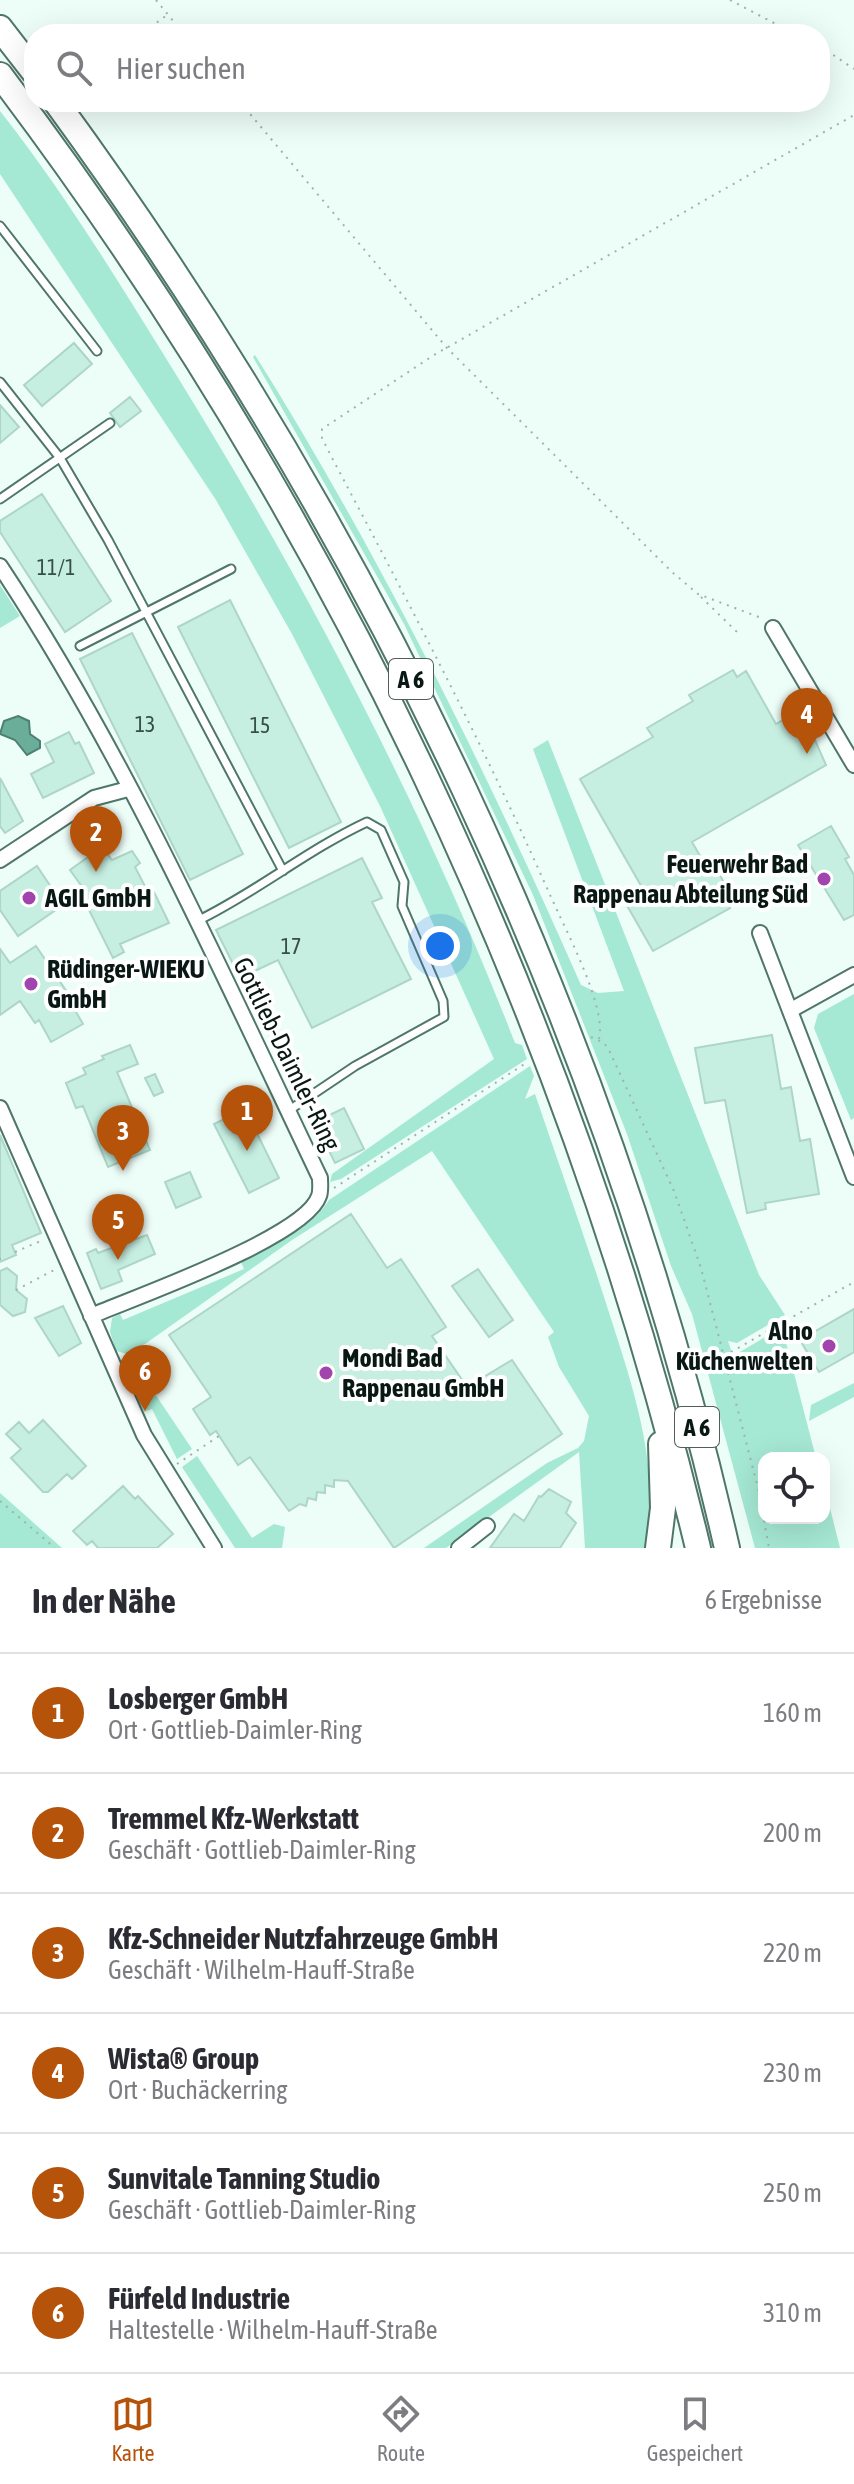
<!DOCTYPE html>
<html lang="de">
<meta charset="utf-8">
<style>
:root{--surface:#fff;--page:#f2f2f3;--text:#2b2b33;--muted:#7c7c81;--line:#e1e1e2;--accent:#b45309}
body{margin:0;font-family:"Asap Condensed",sans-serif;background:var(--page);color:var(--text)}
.controls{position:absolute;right:24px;bottom:24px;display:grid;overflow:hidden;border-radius:16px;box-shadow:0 8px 32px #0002}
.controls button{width:72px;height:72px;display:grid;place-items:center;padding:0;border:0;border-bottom:2px solid var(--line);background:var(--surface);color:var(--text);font:40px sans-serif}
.you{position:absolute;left:440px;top:946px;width:28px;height:28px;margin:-20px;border:6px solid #fff;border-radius:50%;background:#1a73e8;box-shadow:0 0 0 12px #1a73e833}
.badge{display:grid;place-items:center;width:52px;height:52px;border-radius:50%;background:var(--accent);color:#fff;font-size:26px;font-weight:700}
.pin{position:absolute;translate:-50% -66px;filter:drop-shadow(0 2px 4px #0008)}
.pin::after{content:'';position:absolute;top:42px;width:28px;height:24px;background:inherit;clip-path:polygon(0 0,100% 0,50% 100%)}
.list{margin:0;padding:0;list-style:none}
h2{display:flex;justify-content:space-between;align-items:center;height:104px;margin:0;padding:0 32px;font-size:34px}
h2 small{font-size:26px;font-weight:400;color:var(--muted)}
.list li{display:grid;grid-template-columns:52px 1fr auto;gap:24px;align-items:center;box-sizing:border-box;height:120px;padding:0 32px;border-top:2px solid var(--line)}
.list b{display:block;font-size:30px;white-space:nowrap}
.list p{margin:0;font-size:26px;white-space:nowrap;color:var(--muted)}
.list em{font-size:26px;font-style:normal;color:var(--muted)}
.icon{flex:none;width:44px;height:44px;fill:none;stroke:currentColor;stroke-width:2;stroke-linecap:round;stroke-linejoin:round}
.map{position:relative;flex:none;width:854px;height:1548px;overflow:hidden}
.search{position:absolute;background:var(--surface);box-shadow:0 8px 32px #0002;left:24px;right:24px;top:24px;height:88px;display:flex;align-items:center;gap:20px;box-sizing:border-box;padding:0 28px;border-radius:32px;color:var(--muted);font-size:30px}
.sheet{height:824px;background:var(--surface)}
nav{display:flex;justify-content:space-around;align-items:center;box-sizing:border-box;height:112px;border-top:2px solid var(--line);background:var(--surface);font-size:22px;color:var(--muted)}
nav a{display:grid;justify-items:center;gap:4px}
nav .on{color:var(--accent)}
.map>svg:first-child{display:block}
.green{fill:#a5e8d3}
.water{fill:#6aad99;stroke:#4d8071;stroke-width:2}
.building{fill:#c6efe2;stroke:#add5c8;stroke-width:2}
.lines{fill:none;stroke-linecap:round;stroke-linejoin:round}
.service-casing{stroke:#50766a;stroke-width:11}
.minor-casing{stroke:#50766a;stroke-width:18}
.motorway-casing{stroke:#50766a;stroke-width:28}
.path{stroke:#a2b1ad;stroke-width:2;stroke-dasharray:2 6;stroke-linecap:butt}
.service{stroke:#fff;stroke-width:7}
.minor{stroke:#fff;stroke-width:14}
.motorway{stroke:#fff;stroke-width:24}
.poi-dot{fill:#a244ad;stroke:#fff;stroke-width:3}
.labels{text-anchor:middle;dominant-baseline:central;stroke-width:8;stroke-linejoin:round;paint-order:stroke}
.number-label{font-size:22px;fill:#384e48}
.shield{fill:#fff;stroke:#535d5a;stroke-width:2}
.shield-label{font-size:24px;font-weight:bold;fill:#091814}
.poi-label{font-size:26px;font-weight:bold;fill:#091814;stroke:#fff;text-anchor:start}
.street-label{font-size:26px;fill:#091814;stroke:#fff}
</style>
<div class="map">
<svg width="854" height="1548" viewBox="0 0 854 1548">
<rect width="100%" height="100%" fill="#edfdf8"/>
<path class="green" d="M0 111C64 192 118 281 172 368 306 584 423 807 515 1043L522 1045 527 1059 341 1179 330 1182 332 1174 494 1059 380 806 292 634 216 500 0 174Z
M255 355C381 556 485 768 581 985L598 993 624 991 533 749 548 740 759 1275 785 1315 737 1343 728 1341 733 1356 782 1327 816 1458H764V1518H824V1484L840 1548H755L692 1314 671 1266 627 1134 533 895 404 624 253 357Z
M0 585 20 616 0 628Z
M854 994V1118L851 1120 814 1028 818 1014Z
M530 1066 534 1076 525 1099 535 1094C558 1162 582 1229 604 1297 629 1376 663 1465 645 1548H585L579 1452 446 1548H424L547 1463 578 1448 584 1441 589 1416 559 1367 548 1337 554 1332 432 1151 292 1240 145 1344 127 1354 116 1351 110 1332 112 1318 120 1314 123 1320 244 1269 241 1262C271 1245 310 1230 329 1200Z
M149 1369 154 1377 147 1382 192 1449 177 1459 152 1409 144 1412 133 1390 134 1378 141 1370Z
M854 1383V1397L809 1421 811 1405Z
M197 1456 252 1538 274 1524 285 1527 282 1548H235L182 1467Z
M0 1493 62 1548H0Z"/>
<path class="water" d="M18 716 29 721 30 734 40 741V748L27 755 15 740 0 734 4 721Z"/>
<path class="building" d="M74 343 92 364 42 406 24 385Z
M130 397 141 411 120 427 110 413Z
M0 405 19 427 0 443Z
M42 494 111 601 65 632 0 532V521Z
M230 600 341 822 289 848 178 627Z
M132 633 243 854 190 880 80 659Z
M733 670 737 677 746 671 776 724 796 712 803 724 807 722 826 765 692 842 707 868 714 865 730 893 724 897 730 908 653 951 625 902 644 891 580 779 653 737 647 728 693 701 689 695Z
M69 732 75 744 79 742 94 773 43 798 31 774 54 762 45 744Z
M0 778 23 821 5 833 0 826Z
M831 826 849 857 845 859 854 875V915L844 920 798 845Z
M102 847 112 860 132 851 140 863 135 867 149 894 154 892 169 923 120 944 124 952 113 958 86 904 77 910 72 900 85 891 70 870Z
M362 858 382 898 372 902 411 979 312 1028 278 960 240 978 216 930Z
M37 866 63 905 18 936 0 910V891Z
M36 946 71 998 69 1000 83 1024 51 1042 39 1020 35 1023 20 1001 0 1015V949L10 963Z
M772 1035 781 1089 791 1087 800 1141 810 1139 819 1194 765 1203 766 1209 747 1213 725 1100 705 1103 695 1048Z
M130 1045 138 1064 117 1072 150 1150 108 1167 83 1106 76 1108 66 1083 86 1074 83 1068 104 1059 102 1056Z
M155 1074 163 1092 154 1096 145 1078Z
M344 1108 364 1149 335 1163 315 1122Z
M245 1109 279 1178 249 1193 214 1124Z
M0 1135 41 1233 12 1245 16 1255 0 1262Z
M190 1172 201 1197 176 1208 165 1182Z
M351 1214 387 1268 401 1259 446 1327 432 1336 467 1387 512 1360 562 1434 394 1548 348 1481 334 1480V1487L325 1485V1493L317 1492 316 1500 308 1498 306 1506 300 1504 289 1511 250 1457 238 1465 216 1431 210 1435 193 1409 211 1397 169 1335Z
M147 1235 155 1254 118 1270 122 1281 101 1289 87 1253 96 1249 98 1253Z
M7 1268 17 1276 16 1290 27 1299 25 1312 13 1316 0 1305V1271Z
M478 1269 513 1320 489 1337 452 1286Z
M63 1306 81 1343 59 1356 35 1318Z
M854 1309V1352L819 1372 800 1340Z
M43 1420 86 1466 72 1479 67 1474 48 1492H43L11 1458 21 1449 6 1434 19 1422 29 1433Z
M123 1486 135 1499 138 1496 173 1534 157 1548H98L92 1541 87 1545 73 1531Z
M549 1489 571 1502 566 1513 576 1523 560 1548H490L514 1514 524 1521 539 1496 541 1497Z"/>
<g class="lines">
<defs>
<path id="service" d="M0 226 97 351
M0 382 60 458 108 540 283 871
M0 499 110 423
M80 646 231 569
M197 921C257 892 307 850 367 822L381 830 404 882 402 906 443 1001 444 1017 355 1066 288 1111"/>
<path id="minor" d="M0 566C127 758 221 971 320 1178 320 1183 321 1191 319 1196 306 1237 133 1298 91 1316
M773 628 854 765
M0 860 94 798 128 789
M760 933 854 1177
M791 1010 854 975
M0 1108 144 1435 214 1548
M459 1548 487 1526"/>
<path id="motorway" d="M0 28 34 72
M0 75C331 512 570 1015 698 1548
M56 102C371 533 608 1026 727 1548
M658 1548 663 1508 661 1444"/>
</defs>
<use href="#service" class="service-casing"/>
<use href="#minor" class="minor-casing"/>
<use href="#motorway" class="motorway-casing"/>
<path class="path" d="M156 0 184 34
M730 0 795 34
M144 32 167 15
M820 46 854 69
M240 102 447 348 672 572 698 594 764 619
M701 597 737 632
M591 1037 604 1043 609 1050 674 1191 701 1268 758 1488 769 1548
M599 1039C607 1007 565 929 551 897 484 746 408 601 331 456L322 438V429L434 355 854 115
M334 1188 526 1063
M15 1252 43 1240
M0 1259H1
M16 1290 58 1268
M724 1356 854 1282
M177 1464 219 1436
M0 1501 55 1548"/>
<use href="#service" class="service"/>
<use href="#minor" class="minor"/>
<use href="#motorway" class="motorway"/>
</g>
<g class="poi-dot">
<circle cx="824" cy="879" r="8"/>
<circle cx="29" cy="898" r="8"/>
<circle cx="31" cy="984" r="8"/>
<circle cx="829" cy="1346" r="8"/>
<circle cx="326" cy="1373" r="8"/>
</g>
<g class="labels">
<g class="number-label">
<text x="56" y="567">11/1</text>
<text x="145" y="724">13</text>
<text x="260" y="725">15</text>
<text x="291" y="946">17</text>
</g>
<g class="shield">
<rect x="389" y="659" width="44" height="40" rx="6"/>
<rect x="675" y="1407" width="44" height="40" rx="6"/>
</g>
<g class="shield-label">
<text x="411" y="679">A 6</text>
<text x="697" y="1427">A 6</text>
</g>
<g class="poi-label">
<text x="808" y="864" text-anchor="end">Feuerwehr Bad<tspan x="808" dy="30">Rappenau Abteilung Süd</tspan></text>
<text x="45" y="898">AGIL GmbH</text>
<text x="47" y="969">Rüdinger-WIEKU<tspan x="47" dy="30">GmbH</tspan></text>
<text x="813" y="1331" text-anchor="end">Alno<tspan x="813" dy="30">Küchenwelten</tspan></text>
<text x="342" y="1358">Mondi Bad<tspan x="342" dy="30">Rappenau GmbH</tspan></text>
</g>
<g class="street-label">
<text transform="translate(287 1054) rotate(64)">Gottlieb-Daimler-Ring</text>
</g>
</g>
</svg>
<div class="controls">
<button><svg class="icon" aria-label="locate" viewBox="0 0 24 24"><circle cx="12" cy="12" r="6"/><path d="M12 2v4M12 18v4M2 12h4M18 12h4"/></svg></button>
</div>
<div class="you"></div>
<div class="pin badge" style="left:247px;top:1151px">1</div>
<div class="pin badge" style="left:96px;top:872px">2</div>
<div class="pin badge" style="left:123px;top:1171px">3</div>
<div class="pin badge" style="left:807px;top:754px">4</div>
<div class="pin badge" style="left:118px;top:1260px">5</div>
<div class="pin badge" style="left:145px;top:1411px">6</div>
<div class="search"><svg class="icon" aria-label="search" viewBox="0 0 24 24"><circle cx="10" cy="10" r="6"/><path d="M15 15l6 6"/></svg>Hier suchen</div>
</div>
<section class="sheet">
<h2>In der Nähe<small>6 Ergebnisse</small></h2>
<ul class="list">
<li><span class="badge">1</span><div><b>Losberger GmbH</b><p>Ort · Gottlieb-Daimler-Ring</p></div><em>160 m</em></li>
<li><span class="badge">2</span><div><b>Tremmel Kfz-Werkstatt</b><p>Geschäft · Gottlieb-Daimler-Ring</p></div><em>200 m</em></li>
<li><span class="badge">3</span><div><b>Kfz-Schneider Nutzfahrzeuge GmbH</b><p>Geschäft · Wilhelm-Hauff-Straße</p></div><em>220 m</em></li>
<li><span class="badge">4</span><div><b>Wista® Group</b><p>Ort · Buchäckerring</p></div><em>230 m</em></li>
<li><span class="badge">5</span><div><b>Sunvitale Tanning Studio</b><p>Geschäft · Gottlieb-Daimler-Ring</p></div><em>250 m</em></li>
<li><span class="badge">6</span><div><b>Fürfeld Industrie</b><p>Haltestelle · Wilhelm-Hauff-Straße</p></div><em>310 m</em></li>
</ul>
</section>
<nav>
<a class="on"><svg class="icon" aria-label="map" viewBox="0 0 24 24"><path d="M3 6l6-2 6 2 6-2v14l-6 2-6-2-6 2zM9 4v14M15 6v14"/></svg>Karte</a>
<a><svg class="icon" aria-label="directions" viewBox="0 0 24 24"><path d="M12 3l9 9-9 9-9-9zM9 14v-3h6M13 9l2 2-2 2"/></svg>Route</a>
<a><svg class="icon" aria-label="saved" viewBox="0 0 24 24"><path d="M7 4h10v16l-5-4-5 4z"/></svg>Gespeichert</a>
</nav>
